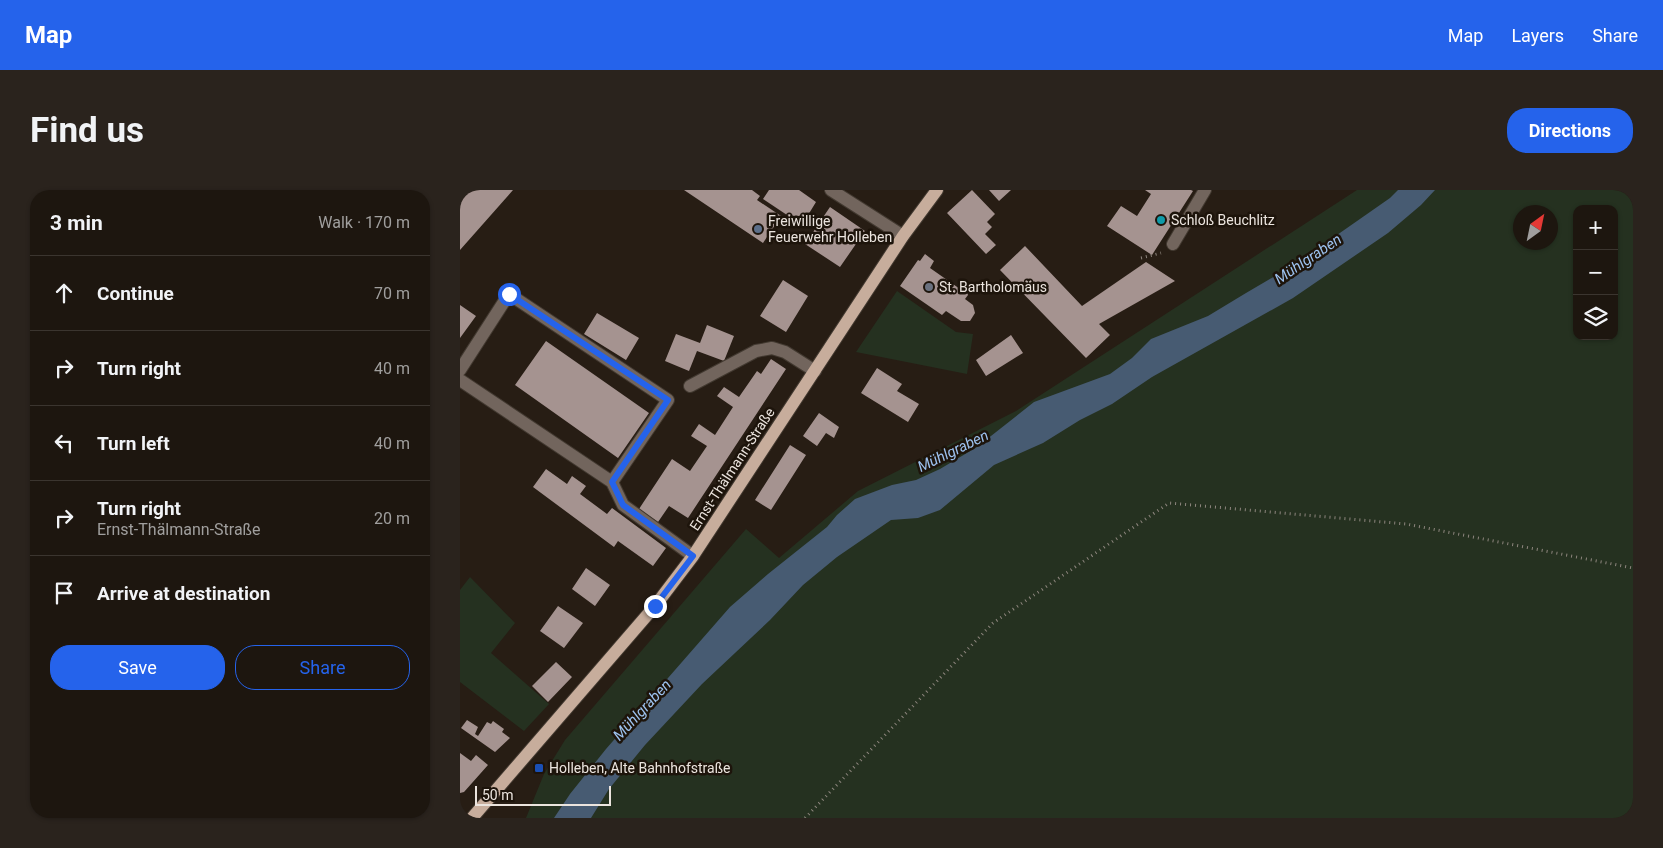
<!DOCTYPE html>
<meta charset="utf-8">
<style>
:root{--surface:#1d160f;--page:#2a231d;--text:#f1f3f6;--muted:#a09f9e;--line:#3b352f;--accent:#2563eb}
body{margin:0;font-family:Roboto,sans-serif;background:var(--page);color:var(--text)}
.controls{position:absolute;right:15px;top:15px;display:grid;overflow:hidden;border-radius:10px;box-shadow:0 1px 4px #0004}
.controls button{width:45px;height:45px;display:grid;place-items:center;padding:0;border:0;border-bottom:1px solid var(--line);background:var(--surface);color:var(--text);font:25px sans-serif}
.compass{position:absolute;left:1053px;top:15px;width:45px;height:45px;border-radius:50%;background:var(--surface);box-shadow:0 1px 4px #0004;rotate:33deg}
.scale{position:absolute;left:15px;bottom:12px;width:136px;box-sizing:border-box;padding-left:5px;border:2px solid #ebe4de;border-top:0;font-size:14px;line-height:18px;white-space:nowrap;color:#ebe4de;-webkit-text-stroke:4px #1d140b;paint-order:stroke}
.stop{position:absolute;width:15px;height:15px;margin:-11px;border:4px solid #2563eb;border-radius:50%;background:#fff}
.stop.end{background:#2563eb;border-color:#fff;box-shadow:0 1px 5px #0008}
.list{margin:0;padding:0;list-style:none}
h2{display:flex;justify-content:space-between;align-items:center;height:65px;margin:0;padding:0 20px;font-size:21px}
h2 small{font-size:16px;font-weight:400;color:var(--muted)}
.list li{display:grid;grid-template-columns:32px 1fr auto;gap:15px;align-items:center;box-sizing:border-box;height:75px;padding:0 20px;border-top:1px solid var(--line)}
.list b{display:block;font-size:19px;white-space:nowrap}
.list p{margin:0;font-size:16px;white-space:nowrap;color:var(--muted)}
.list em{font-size:16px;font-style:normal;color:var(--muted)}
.actions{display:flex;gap:10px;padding:15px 20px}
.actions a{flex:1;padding:11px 0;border:1px solid var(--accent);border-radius:20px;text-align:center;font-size:18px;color:var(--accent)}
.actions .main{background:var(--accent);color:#fff}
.icon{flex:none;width:28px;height:28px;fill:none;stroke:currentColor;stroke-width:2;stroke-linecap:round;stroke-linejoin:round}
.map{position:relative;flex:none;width:1173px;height:628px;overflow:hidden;border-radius:20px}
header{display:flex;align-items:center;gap:30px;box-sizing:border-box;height:70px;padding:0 25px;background:var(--accent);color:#fff}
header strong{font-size:24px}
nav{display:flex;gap:28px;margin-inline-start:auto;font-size:18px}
.intro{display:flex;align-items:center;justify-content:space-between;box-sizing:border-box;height:120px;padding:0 30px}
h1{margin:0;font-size:35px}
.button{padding:12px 22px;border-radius:20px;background:var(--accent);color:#fff;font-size:18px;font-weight:700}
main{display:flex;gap:30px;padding:0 30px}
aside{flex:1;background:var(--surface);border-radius:20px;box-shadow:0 1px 4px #0004}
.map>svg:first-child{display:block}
.green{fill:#253120;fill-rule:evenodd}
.water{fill:#475b72}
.building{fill:#a59390}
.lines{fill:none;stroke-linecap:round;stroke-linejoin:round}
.minor-casing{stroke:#423930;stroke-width:14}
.major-casing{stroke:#423930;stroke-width:14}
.path{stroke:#8e867e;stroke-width:3;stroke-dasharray:1 4;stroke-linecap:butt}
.minor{stroke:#72655d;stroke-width:12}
.major{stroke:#c7ad9c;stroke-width:12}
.route{stroke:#2563eb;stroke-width:6}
.culture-dot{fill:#0f9aa8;stroke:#1d140b;stroke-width:2}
.service-dot{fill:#5c6f8a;stroke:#1d140b;stroke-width:2}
.worship-dot{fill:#6b7280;stroke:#1d140b;stroke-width:2}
.transit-dot{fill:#1a4fb4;stroke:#1d140b;stroke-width:2}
.labels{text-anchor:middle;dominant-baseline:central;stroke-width:5;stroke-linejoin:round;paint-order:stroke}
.poi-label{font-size:14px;fill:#ebe4de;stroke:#1d140b;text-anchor:start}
.street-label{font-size:14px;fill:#ebe4de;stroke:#1d140b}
.water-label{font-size:15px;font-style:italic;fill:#9dc2ef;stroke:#1d140b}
</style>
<header>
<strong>Map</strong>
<nav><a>Map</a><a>Layers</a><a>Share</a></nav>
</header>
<div class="intro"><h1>Find us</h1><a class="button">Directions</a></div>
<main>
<aside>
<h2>3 min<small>Walk · 170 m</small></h2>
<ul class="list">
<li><svg class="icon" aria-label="ahead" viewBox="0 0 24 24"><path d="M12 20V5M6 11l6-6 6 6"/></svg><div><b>Continue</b></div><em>70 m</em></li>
<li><svg class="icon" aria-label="right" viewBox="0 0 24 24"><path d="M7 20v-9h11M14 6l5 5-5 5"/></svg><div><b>Turn right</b></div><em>40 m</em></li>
<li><svg class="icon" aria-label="left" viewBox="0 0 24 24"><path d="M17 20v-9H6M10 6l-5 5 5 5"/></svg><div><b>Turn left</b></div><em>40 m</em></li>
<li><svg class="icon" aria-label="right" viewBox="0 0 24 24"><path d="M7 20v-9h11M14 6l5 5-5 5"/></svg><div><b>Turn right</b><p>Ernst-Thälmann-Straße</p></div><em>20 m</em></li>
<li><svg class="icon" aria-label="arrive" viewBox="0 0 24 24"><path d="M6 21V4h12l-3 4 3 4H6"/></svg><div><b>Arrive at destination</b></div></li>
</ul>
<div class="actions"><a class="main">Save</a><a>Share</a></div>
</aside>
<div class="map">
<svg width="1173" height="628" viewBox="0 0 1173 628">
<rect width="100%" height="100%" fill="#271d14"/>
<path class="green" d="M897 0H1173V628H66L84 584 105 550 286 339 319 368 398 301 556 221ZM1117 19H1154V146H1117ZM1060 22H1090V52H1060Z
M437 101 496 142 513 144 507 184 396 162Z
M10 387 55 433 31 463 89 514 64 541 0 492V400Z"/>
<path class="water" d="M938 0H975L961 15 928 43 833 108 692 187 652 214 620 230 583 253 534 275 480 320 458 328 431 330 377 367 343 395 310 430 242 494 185 555 149 599 131 628H94L110 604 146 559 270 417 308 384 367 337 377 325 395 309 432 295 456 290 480 279 517 257 574 212 650 184 672 168 691 149 748 126 786 103 834 75 930 8Z"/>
<path class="building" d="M0 0H53L0 60Z
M224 0H292L300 6 297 10 321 26 303 53Z
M309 0H339L356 12 342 35 303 9Z
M512 0 535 24 527 32 532 37 525 44 536 55 526 64 487 23Z
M529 0H551L539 11Z
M685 0H731L733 1 692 65 647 36 661 16 677 26 691 4Z
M370 17 405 41 380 77 345 54Z
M565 56 622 116 686 72 715 91 639 134 650 145 626 168 540 80Z
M465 64 474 71 470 78 500 99 503 98 506 100 508 105 505 109 513 115 515 123 510 131H501L486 121 482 125 440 96 458 70 460 71Z
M323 90 348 106 326 142 300 126Z
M0 115 16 126 0 148Z
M137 123 179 148 166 170 124 144Z
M247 135 274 146 264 171 237 161 229 181 205 171 216 144 240 153Z
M551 145 563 163 526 186 516 170Z
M86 151 189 223 158 268 55 195Z
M311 169 326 179 228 328 209 316 198 332 179 319 212 269 230 281 247 256 231 246 239 234 255 245 273 217 257 206 264 197 279 207 297 181 301 184Z
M417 178 442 194 437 201 459 214 448 232 401 203Z
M359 223 379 237 374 248 366 243 357 256 343 246Z
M330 255 346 265 311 320 295 310Z
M86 279 107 294 112 286 126 296 120 304 147 324 152 318 206 358 193 376 158 351 154 357 73 297Z
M126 378 150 395 135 416 112 399Z
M98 416 123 433 104 458 80 441Z
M96 472 112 487 88 512 72 496Z
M7 530 18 537 15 544 18 546 27 532 31 534 33 531 44 539 42 542 50 548 35 562 1 538Z
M0 563 11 571 16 565 28 575 4 602 0 603Z"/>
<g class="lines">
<defs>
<path id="minor" d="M371 0 443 46
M713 54 745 0
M0 180 49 104 208 210 152 292
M0 190 152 292 163 315 233 366
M230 196 296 161 312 158 325 162 355 181"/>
<path id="major" d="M12 628 195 416 233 366 443 46 477 0"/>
</defs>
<use href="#minor" class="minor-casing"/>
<use href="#major" class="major-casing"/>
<path class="path" d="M681 68 701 63
M345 628 533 433 709 313 946 334 1173 378"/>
<use href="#minor" class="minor"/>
<use href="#major" class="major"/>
</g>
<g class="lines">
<path class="route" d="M49 104 208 210 152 292 163 315 233 366 195 416"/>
</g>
<circle class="culture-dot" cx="701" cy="30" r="5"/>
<circle class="service-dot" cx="298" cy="39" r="5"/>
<circle class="worship-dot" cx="469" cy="97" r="5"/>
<rect class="transit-dot" x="74" y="573" width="10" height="10" rx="2.5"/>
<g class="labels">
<g class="poi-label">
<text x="711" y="30">Schloß Beuchlitz</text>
<text x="308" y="31">Freiwillige<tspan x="308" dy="16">Feuerwehr Holleben</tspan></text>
<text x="479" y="97">St. Bartholomäus</text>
<text x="89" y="578">Holleben, Alte Bahnhofstraße</text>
</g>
<g class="street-label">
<text transform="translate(272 279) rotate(-57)">Ernst-Thälmann-Straße</text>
</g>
<g class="water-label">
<text transform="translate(848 69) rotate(-34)">Mühlgraben</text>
<text transform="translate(493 261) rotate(-26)">Mühlgraben</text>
<text transform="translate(182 520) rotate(-47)">Mühlgraben</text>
</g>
</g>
</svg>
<div class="controls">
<button>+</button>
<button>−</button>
<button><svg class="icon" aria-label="layers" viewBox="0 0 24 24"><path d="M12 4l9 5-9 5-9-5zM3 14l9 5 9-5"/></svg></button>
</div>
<svg class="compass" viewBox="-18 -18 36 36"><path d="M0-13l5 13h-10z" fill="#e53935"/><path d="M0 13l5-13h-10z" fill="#a09f9e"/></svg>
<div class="scale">50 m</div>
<div class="stop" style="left:49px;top:104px"></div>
<div class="stop end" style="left:195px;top:416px"></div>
</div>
</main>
